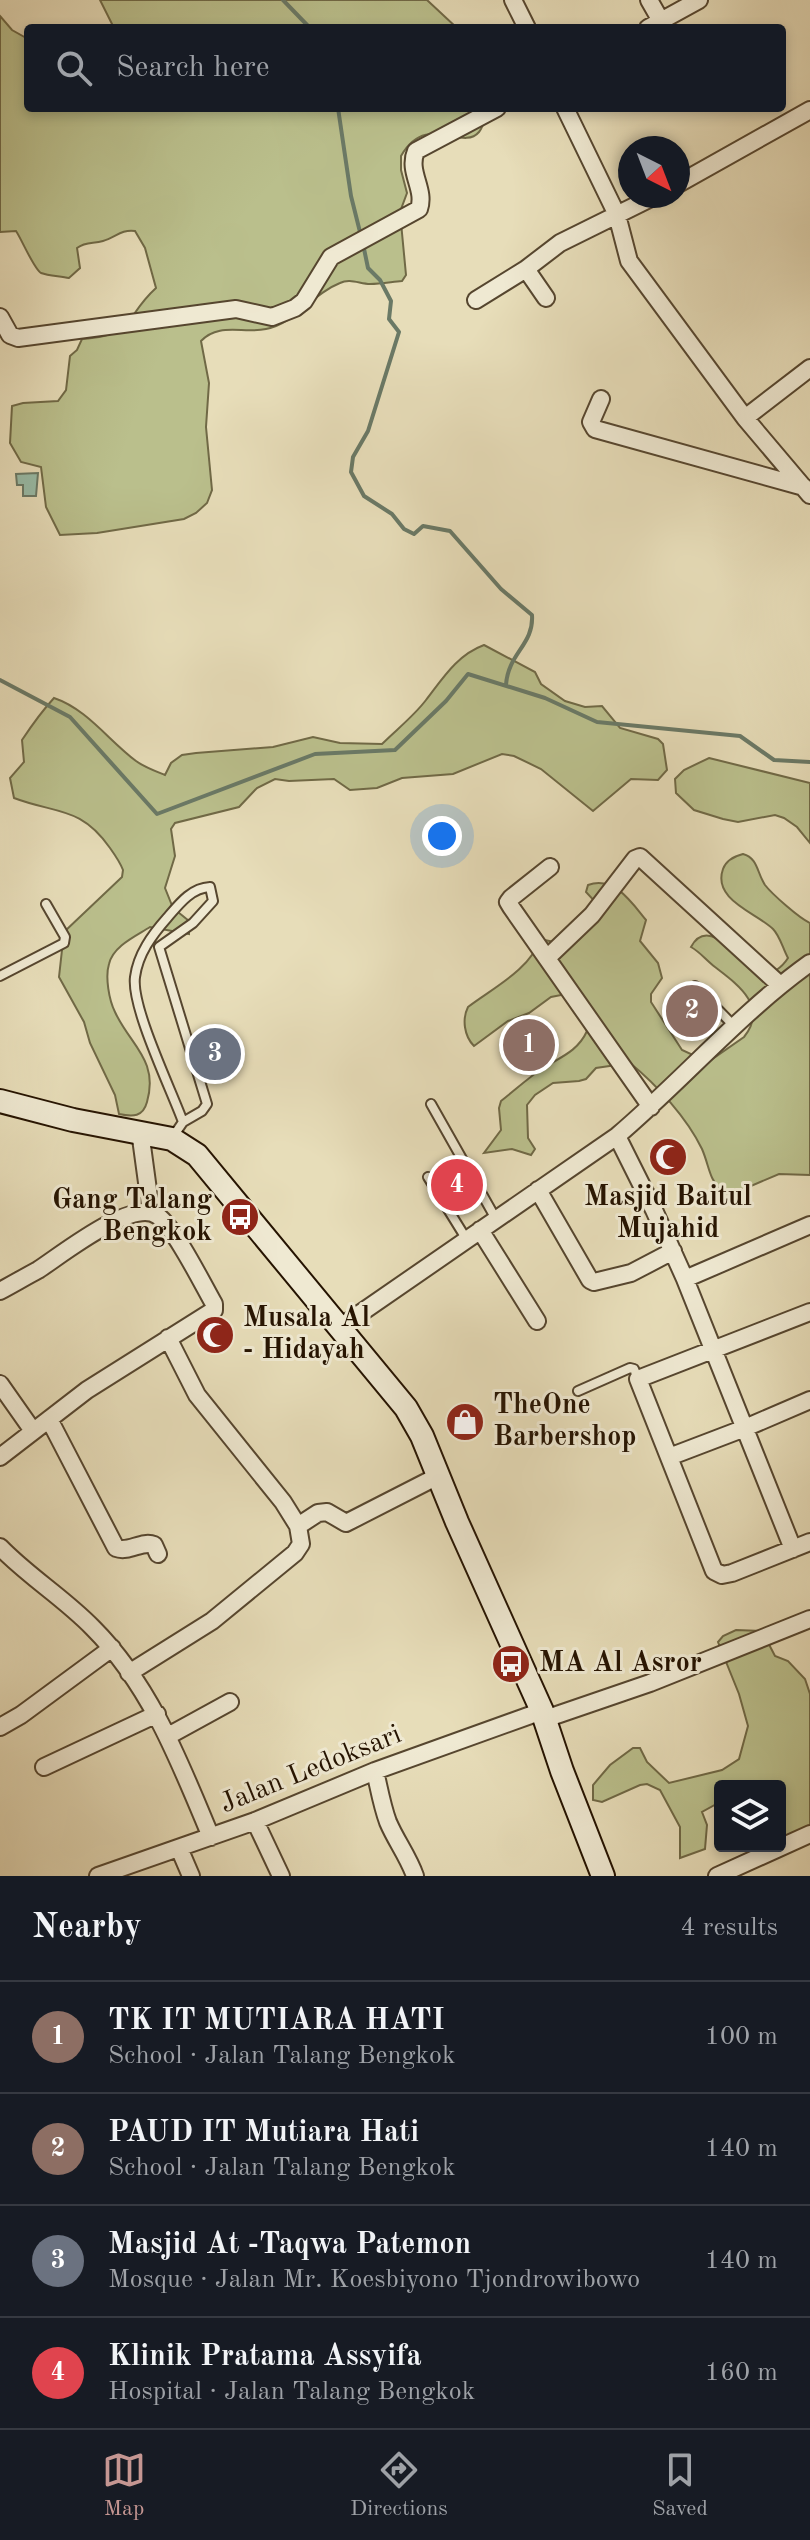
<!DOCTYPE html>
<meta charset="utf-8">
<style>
:root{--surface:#171b24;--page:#242831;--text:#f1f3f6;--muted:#9ea1a6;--line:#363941;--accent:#c59692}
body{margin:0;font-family:"Old Standard TT",serif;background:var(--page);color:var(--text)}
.controls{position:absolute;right:24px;bottom:24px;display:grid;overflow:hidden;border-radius:8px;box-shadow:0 4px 12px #0003}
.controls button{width:72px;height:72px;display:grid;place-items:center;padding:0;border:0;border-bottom:2px solid var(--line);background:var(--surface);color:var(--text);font:40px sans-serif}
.compass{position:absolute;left:618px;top:136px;width:72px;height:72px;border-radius:50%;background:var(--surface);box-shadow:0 4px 12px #0003;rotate:138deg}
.you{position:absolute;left:442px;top:836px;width:28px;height:28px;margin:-20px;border:6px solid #fff;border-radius:50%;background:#1a73e8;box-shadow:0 0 0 12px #1a73e833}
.badge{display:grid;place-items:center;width:52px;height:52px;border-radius:50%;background:var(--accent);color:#fff;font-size:26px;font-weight:700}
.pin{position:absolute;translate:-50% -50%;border:4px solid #fff;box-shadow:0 2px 8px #0006}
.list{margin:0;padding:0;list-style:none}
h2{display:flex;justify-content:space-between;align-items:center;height:104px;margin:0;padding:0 32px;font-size:34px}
h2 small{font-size:26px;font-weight:400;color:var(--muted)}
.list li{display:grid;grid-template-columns:52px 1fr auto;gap:24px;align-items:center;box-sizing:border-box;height:112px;padding:0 32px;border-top:2px solid var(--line)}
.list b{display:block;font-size:30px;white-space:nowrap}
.list p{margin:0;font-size:26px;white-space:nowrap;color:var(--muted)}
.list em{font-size:26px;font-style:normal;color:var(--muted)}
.icon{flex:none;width:44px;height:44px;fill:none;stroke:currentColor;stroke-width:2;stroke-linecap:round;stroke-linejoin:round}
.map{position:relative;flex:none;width:810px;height:1876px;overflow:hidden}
.search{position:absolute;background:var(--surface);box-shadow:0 4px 12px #0003;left:24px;right:24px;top:24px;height:88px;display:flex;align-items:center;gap:20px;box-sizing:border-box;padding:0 28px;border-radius:8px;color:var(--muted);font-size:30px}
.sheet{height:552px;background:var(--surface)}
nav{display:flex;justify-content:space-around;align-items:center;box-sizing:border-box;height:112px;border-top:2px solid var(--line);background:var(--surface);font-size:22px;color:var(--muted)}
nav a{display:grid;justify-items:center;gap:4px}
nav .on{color:var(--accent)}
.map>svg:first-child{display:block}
.green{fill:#babf8c;stroke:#706946;stroke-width:2}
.water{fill:#98bda9;stroke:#6a7966;stroke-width:2}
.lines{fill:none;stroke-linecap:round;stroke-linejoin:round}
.stream{stroke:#6a7966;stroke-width:4}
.lane-casing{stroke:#56462f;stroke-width:12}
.street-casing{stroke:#56462f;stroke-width:20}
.secondary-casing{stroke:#251301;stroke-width:26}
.lane{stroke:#efe9d2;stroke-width:8}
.street{stroke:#efe9d2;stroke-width:16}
.secondary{stroke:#efe9d2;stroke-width:22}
.labels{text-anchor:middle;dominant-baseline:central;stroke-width:6;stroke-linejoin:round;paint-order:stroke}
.poi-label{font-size:28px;font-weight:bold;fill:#251301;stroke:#efe9d2;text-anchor:start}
.street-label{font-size:28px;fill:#251301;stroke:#efe9d2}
</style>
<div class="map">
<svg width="810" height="1876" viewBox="0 0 810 1876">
<rect width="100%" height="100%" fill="#e7ddb9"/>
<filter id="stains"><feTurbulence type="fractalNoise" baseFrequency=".0025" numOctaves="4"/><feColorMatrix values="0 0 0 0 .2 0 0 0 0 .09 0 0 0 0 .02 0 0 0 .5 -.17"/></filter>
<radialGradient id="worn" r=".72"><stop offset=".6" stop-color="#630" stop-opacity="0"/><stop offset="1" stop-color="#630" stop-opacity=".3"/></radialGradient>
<path class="green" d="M100 0H427L457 28H114Z
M0 16 12 30 28 39V108H489C486 115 484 126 479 132 462 152 427 111 401 156V170L407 193 400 212 406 275 402 281C391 282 381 284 370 284 360 284 350 278 340 283 312 294 296 323 266 329 243 334 219 322 201 341L209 383 206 427 212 490 207 503 196 513 184 519 97 533 60 535 46 507 41 467 21 462 10 443 12 406 23 403 58 401 66 390 70 356 77 350 82 339C137 335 123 318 156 288L145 248 135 231C121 229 115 238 103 241 93 244 86 241 77 248L80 268 69 278C61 276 49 276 41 273 34 269 22 240 16 231L0 232Z
M484 645 535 672 541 684 565 701 585 707 602 706 620 728 658 739 663 744 667 770 658 780 631 779 593 811 541 769 514 756 502 754 453 774 402 778 377 788 350 790 334 779 289 781 275 779 257 788 239 807 175 823 171 829 175 856 165 888 173 908 189 921V934L150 927C136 936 113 946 109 964 105 977 109 1000 115 1012 130 1045 159 1060 147 1102 143 1117 133 1117 119 1114L115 1095 90 1043 84 1022 59 977 64 932 122 877 123 870C120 862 115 855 110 848 81 806 56 814 14 798L10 778 24 762 22 740C32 725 42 711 54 698 87 709 109 741 136 761 144 767 155 771 165 775L171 763 182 755 196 753 273 747 313 737 340 743 382 744C396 730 414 716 426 700 443 678 457 655 484 645Z
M709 758 810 783V843L797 827 784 818 775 815 738 822 723 819 694 810 676 793 675 779 684 770Z
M743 854C758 858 757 873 765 885 772 894 799 918 810 923V1175L779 1174 737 1192 723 1194C708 1177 710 1168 702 1149 687 1118 657 1085 630 1063L596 1068 586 1079 579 1081 553 1083 535 1095 527 1105 528 1138 535 1149 531 1155 512 1149 484 1153 501 1130 499 1108 501 1101C515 1090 528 1078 543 1068 561 1057 578 1051 587 1031L566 994 551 997 529 1013 508 1021 474 1046C464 1036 462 1019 468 1007 493 988 531 969 540 939L554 942 600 907 586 892 588 885C614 875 632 903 646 920L640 941 658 963 662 978 651 994V1002L682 1050 708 1062 744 1037C769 1006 737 984 715 967 706 960 700 952 691 947 709 913 743 964 760 976 773 973 781 969 788 958 783 949 780 936 773 929 757 913 712 900 723 869 726 861 735 856 743 854Z
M736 1630 762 1631 775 1656 788 1661 805 1679 810 1694V1831L780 1840V1786H720V1802L702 1812 707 1825 705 1849 680 1858V1827L660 1790 647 1784 640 1785 602 1802 593 1800V1785L610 1765 633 1748H640L647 1762 669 1783 722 1770 739 1759 748 1726 739 1694 718 1642 723 1636Z"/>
<path class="water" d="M38 473 36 496H23V485H17L16 474Z"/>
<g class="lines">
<path class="stream" d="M283 0 310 28
M338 108 351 196 361 236
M363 244 368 268 380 280 391 301 389 319 399 332 368 431 353 457 351 472 364 496 392 514 404 529 414 534 423 526 450 531 501 589 532 615C534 645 508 653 506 685
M0 680 70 717 157 814 315 754 395 750 446 701 468 674 545 698 597 722 740 736 774 760 810 762"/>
<defs>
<path id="lane" d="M0 976 64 943 65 937 46 904
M695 986 735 1027
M431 1104 496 1219
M172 1138 183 1122C171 1089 131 1007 135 977 138 954 152 935 167 918 179 904 191 888 210 887L213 901 193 923 159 947 207 1104 202 1111 183 1122
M428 1177 467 1240
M578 1391 630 1368 634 1369 638 1379"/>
<path id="street" d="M513 0 527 28
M649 0 661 21
M648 28 699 0
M565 108 617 215 629 261 745 418 810 495
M678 184 810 110
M546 298 526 269 560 243 655 196
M476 300 526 269
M0 317 10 335 18 338 236 309 272 317 295 308 304 301 331 257 419 209C426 189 407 172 416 151L497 108
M601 399 591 422 595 429 804 487
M745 418 810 368
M550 867 511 898 508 902 511 907 651 1107
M547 958 592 915 635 859 640 857 780 985
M140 1131 151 1212
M617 1136 654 1210 685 1279 793 1549
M538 1190 590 1280 594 1282 631 1273 673 1251
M480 1230 537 1321
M685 1279 810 1225
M0 1291C13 1284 25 1277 38 1270 60 1256 133 1197 158 1216 176 1230 202 1283 214 1304V1310L87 1390 0 1457
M810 1312 638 1379 714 1571 722 1575 732 1573 810 1542
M339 1328 617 1136C683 1080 740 1013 810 963
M168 1338 197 1395 283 1502 298 1526
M0 1384 33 1431
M49 1419 116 1548C129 1553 142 1540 154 1545L158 1554
M669 1457 745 1428 810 1400
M0 1547C29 1577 64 1598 93 1628 151 1686 180 1763 211 1837
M129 1673 212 1621 295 1553 301 1544 298 1526 318 1513 327 1512 346 1523 438 1476
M545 1719 650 1683 810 1619
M0 1727 21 1715 112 1648
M168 1736 230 1702
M44 1767 157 1714
M375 1771C379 1788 382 1806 388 1822 396 1841 408 1856 415 1876
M255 1821 281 1876
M179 1848 191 1876
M98 1876 255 1821 375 1771 542 1711
M717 1876 810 1834"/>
<path id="secondary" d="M0 1101 73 1120 172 1139 197 1155 406 1408 422 1436 457 1522 542 1711 562 1771 603 1876"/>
</defs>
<use href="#lane" class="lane-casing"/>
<use href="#street" class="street-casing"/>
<use href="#secondary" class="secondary-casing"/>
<use href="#lane" class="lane"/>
<use href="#street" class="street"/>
<use href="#secondary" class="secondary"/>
</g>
<defs>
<symbol id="mosque-disc" viewBox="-11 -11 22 22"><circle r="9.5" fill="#8f2418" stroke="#efe9d2"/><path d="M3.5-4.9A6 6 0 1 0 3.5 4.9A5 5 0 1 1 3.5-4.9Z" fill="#fff"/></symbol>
<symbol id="bus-disc" viewBox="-11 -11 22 22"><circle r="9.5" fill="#8f2418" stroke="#efe9d2"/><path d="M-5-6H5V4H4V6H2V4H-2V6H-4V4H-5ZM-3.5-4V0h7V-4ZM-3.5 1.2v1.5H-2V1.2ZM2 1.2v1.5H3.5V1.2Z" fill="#fff"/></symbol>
<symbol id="shop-disc" viewBox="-11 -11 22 22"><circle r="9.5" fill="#8f2418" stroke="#efe9d2"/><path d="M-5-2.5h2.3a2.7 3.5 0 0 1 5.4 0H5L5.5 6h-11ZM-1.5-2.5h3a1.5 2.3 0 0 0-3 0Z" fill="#fff"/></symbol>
</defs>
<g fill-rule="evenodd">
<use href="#mosque-disc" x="646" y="1135" width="44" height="44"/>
<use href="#bus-disc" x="218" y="1195" width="44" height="44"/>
<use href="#mosque-disc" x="193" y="1313" width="44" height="44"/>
<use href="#shop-disc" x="443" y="1400" width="44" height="44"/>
<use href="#bus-disc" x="489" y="1642" width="44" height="44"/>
</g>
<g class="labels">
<g class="poi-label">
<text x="668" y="1198" text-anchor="middle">Masjid Baitul<tspan x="668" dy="32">Mujahid</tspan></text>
<text x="212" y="1201" text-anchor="end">Gang Talang<tspan x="212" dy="32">Bengkok</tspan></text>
<text x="243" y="1319">Musala Al<tspan x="243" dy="32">- Hidayah</tspan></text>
<text x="493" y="1406">TheOne<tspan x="493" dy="32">Barbershop</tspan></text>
<text x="539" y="1664">MA Al Asror</text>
</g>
<g class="street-label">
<text transform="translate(311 1770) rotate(-22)">Jalan Ledoksari</text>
</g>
</g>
<rect width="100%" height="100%" filter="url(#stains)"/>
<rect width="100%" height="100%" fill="url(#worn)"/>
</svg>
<div class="controls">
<button><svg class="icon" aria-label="layers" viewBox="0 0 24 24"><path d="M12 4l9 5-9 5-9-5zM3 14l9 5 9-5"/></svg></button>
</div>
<svg class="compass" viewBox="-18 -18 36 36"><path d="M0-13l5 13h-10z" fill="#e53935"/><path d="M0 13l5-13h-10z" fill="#9ea1a6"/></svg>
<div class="you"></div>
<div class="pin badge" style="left:529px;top:1045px;background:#8d6e63">1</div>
<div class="pin badge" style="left:692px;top:1011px;background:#8d6e63">2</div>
<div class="pin badge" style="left:215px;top:1054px;background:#6b7280">3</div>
<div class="pin badge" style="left:457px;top:1185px;background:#e0444e">4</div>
<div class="search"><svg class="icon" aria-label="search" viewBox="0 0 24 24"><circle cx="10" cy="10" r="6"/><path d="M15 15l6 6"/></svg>Search here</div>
</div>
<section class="sheet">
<h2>Nearby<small>4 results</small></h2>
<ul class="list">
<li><span class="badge" style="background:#8d6e63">1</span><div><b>TK IT MUTIARA HATI</b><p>School · Jalan Talang Bengkok</p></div><em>100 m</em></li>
<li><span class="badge" style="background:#8d6e63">2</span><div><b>PAUD IT Mutiara Hati</b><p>School · Jalan Talang Bengkok</p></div><em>140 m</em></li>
<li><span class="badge" style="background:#6b7280">3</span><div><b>Masjid At -Taqwa Patemon</b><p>Mosque · Jalan Mr. Koesbiyono Tjondrowibowo</p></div><em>140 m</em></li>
<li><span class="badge" style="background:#e0444e">4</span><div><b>Klinik Pratama Assyifa</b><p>Hospital · Jalan Talang Bengkok</p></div><em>160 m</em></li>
</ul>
</section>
<nav>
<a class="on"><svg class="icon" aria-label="map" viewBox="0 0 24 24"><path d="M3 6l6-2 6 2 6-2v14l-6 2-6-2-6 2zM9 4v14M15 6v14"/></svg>Map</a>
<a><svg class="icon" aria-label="directions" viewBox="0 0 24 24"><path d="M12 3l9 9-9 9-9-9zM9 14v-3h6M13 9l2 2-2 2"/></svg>Directions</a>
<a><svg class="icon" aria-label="saved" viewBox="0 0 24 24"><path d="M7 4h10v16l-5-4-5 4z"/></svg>Saved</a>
</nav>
